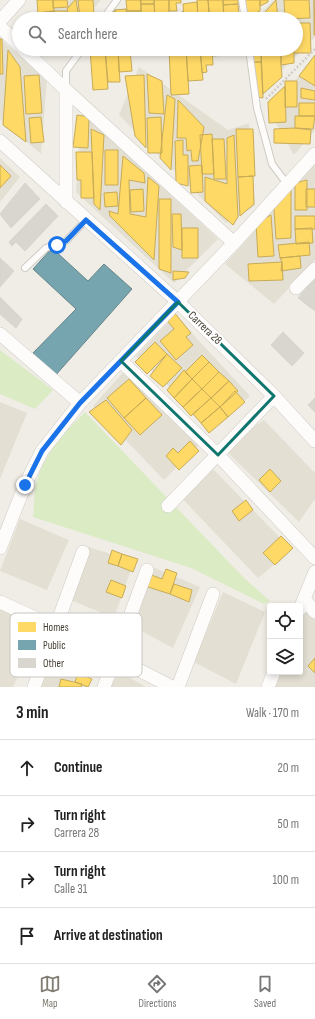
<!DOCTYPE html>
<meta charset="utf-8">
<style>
:root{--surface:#fff;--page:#f6f6f6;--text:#222;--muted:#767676;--line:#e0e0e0;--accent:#817c72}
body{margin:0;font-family:"Sofia Sans Condensed",sans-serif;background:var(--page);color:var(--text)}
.controls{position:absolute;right:12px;bottom:12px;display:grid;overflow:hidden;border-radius:4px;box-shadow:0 2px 6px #0003}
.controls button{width:36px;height:36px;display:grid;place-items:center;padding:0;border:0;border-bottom:1px solid var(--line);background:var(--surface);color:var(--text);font:20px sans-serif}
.stop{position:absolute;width:12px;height:12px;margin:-9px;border:3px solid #1a73e8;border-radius:50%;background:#fff}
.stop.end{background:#1a73e8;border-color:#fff;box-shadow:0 1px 4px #0008}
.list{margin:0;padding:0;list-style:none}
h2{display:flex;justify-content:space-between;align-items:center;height:52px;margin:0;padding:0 16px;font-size:17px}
h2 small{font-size:13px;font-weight:400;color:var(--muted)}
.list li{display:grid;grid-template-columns:26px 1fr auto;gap:12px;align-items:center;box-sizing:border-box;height:56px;padding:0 16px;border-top:1px solid var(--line)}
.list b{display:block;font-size:15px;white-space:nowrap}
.list p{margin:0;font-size:13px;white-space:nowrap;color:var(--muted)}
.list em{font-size:13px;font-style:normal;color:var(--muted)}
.icon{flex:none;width:22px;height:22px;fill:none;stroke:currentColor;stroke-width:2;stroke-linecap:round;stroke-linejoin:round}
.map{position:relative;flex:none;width:315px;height:687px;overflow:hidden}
.search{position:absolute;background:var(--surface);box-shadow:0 2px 6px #0003;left:12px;right:12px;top:12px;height:44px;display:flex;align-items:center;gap:10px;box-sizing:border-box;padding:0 14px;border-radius:22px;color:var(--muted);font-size:15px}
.sheet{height:276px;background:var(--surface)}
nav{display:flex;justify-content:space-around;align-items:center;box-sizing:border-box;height:56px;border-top:1px solid var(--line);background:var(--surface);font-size:11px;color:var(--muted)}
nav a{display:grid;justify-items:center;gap:2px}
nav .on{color:var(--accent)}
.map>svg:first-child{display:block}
.residential{fill:#e4dfd3}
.green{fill:#dbebc4}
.homes{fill:#ffd966;stroke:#c7ab57}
.public{fill:#76a5af;stroke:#67868a}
.building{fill:#d9d6cf;stroke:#d8d4cc}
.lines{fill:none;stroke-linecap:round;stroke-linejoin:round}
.service-casing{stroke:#cecbc4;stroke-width:8}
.minor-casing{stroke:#cecbc4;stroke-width:14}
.path{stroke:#d0cec9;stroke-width:2.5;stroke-dasharray:2 2;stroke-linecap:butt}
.service{stroke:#fdfcfb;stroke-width:6}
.minor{stroke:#fdfcfb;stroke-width:13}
.route{stroke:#1a73e8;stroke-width:5}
.marked{fill:none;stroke:#0f766e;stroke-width:3;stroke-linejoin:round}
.labels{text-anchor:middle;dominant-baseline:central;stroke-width:4;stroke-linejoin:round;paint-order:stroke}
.street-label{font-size:12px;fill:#453f33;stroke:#fff}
.key{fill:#fff;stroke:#c7c5c2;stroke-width:1}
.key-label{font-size:11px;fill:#453f33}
</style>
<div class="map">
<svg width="315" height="687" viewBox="0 0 315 687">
<rect width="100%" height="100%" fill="#f0ede6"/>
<path class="residential" d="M40 0H101L85 19H41Z
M274 0H315V37L259 93 253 49H296V19H255Z
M0 39 47 79 41 154 0 119Z
M315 60V130L294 155 267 108Z
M139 67 228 130 249 123 255 206 226 223 119 115Z
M82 113 218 239 174 283 76 192Z
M0 158 20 177 0 202Z
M315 164V260L274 304 225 264Z
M175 315 250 396 212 427 136 356Z
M127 368 199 445 164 480 93 406Z
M0 402 27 413 0 479Z
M264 420 315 473V499L299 522 223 448Z
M213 469 292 550 258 578 176 492Z
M20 519 69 540 47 590 0 571Z
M88 547 134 561 114 618 66 598Z
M150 566 200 587 173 648 132 626Z
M223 592 265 612 236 684 194 662Z
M0 602 43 618 13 687H0Z
M302 606 315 620V687H270L276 672H300V611Z
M57 632 96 659 86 687H37Z
M118 671 146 687H111Z"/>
<path class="green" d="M0 350 53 390 35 409 0 394Z
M85 412 244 578 270 601 264 604 191 568 33 517C34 508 34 498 35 489 40 458 64 433 85 412Z"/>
<path class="homes" d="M37 0H53L54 11 38 13Z
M53 0H67L68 7 53 8Z
M75 0H76L79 19H69L67 9Z
M78 0H93L94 15 85 19H80Z
M126 0H141V11H127Z
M140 0H154V4H141Z
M154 0H169V19H155Z
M169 0H181V3H176L177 11H169Z
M197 0H208L210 19H198Z
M208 0H223L224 16 209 17Z
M223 0H238V4L223 5Z
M245 0H260V11L251 15 245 12Z
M260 0H268V2L260 6Z
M276 0 278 19H259Z
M284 0H309L310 18 285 19Z
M314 0 315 35H314Z
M197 2 198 19H184L183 4Z
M141 4H154L155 19H141Z
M238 4 239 19H224L223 5Z
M126 9 127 19H116L115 10Z
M115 10 116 19H106Z
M54 11H66L67 19H54Z
M54 11V19H39L38 13Z
M127 11H141V19H127Z
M183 11 184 19H175Z
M224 16V19H210L209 17Z
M296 23H310L311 53H294V49H296Z
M0 39H2L3 74H0Z
M41 49H57V51L41 52Z
M90 49H105L108 89 93 90Z
M105 49H118L120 82H108Z
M118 49H130L132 71 119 72Z
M130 49H143V53H130Z
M169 49H186L189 94 171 95Z
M186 49H200L203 80 188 81Z
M200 49H212L213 65H206L207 72 202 73Z
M212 49H226V55L212 56Z
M251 49H261V62H253Z
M261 49H281V65L282 77 263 94Z
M281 49H294V63L281 65Z
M8 50 20 67 26 142 3 125Z
M315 55V86L299 76Z
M253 62H261L263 98 257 97Z
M147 74 162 81 164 114 149 113Z
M39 75 42 113 26 114 24 76Z
M144 75 146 148 135 136 125 76Z
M285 81H297V107H285Z
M285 86 286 122 269 123 268 102Z
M301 88 315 91V100L301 98Z
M167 95 175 99 171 170 160 158Z
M178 100 204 127 198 161H192L191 150 187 151 186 138H177Z
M299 103H315V116H299Z
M77 115 89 117 88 148 73 147Z
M295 116H315L313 129 295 128Z
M41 117 44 142 31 143 29 118Z
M161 117 162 153H148L147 118Z
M295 128 311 130 310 144 274 143V129Z
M91 129 104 135 100 210 94 204Z
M236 129H253L255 176 238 177Z
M212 134 214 174H202L200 135Z
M234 135 238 217 233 225 205 201V177L227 184V138Z
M212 139H224L226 179H214Z
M183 140V155H188V186L176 183 175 141Z
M105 150H118V185H105Z
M76 152H92L94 198H81V180H77Z
M123 156 144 173 145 183 129 180 130 214 146 217 148 177 159 186 154 260 110 216 109 211 118 214Z
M0 165 11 176 0 188Z
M202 165 203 192 191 193 189 166Z
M253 176 254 204 240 216 238 177Z
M307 180V210H295V183Z
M291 188V238L276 239 274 209Z
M143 189 144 211 131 212 130 190Z
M306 189H315V207H306Z
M117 192 118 206 105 207 104 193Z
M159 199H171V273L159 269Z
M172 214H181L182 250 173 247Z
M271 215 274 256 258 257 256 223Z
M295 216H315V229H295Z
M182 228H198V258H182Z
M312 228 313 243 296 244 295 229Z
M309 242 310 255 280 258 278 245Z
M300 256 301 268 281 271 282 262 280 258Z
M282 262 283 280 249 281 248 264Z
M173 271 189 272 185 278 173 280Z
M173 311 191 333 186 337 193 345 176 360 160 341 174 329 165 318Z
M155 342 167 354 147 374 135 362Z
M167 354 182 368 163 387 150 376Z
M202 355 209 362 192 379 185 372Z
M209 362 219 372 202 389 192 379Z
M184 370 192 379 174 398 167 390Z
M219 372 229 381 211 398 202 389Z
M129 379 146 398 124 418 107 398Z
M192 379 202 389 183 407 174 398Z
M229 381 238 391 220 407 211 398Z
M202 389 211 398 191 416 183 407Z
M235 391 245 402 228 417 220 407Z
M146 398 162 415 140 435 124 418Z
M211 398 220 407 201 423 193 414Z
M106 400 132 430 121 445 89 412Z
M220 407 228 417 209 433 201 423Z
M190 441 199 451 179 470 166 456 173 448 178 453Z
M270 469 281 481 270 492 259 480Z
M246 500 253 510 239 521 232 511Z
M281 536 293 548 275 565 263 553Z
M112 550 122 554 118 566 108 563Z
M122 554 138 559 133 572 118 566Z
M166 569 177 573 170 594 145 586 149 574 162 579Z
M111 580 126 586 122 598 106 592Z
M174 584 192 590 189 602 170 594Z
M315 658V673L308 666Z
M78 673 92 679 88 687 75 682Z
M61 679 82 684 81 687H59Z"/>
<path class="public" d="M52 248 88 281 104 264 132 289 54 377 31 355 76 309 33 269Z"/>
<path class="building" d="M25 183 40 199 11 228 0 214Z
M46 204 58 216 25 251 16 242 12 246 9 242Z
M0 258 14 271 0 287Z
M315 277V311L298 298Z
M0 297 22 319 16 328 0 314Z
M283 332 304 353 292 366 271 345Z
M315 398V412L308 405Z"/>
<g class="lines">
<defs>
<path id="service" d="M242 0 245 19
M103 19 117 0
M249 49 257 108 272 164 287 184
M66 88V71L82 49
M25 268 46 248 66 241 86 220"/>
<path id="minor" d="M0 21 19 0
M0 27 19 45
M23 49 66 90 234 243
M66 90V202
M0 141 178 302 274 396 315 441
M296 288 315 269
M0 334 80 403
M121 361 218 455 315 558
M168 506 274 396
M0 548 25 485 42 451 80 403 234 243 315 154
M304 599 315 612
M0 602 55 627 172 687
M300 609 315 572
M34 687 83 552
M104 687 147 570
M178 687 213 594
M268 687 274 672"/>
</defs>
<use href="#service" class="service-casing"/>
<use href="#minor" class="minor-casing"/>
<path class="path" d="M266 99 315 49"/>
<use href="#service" class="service"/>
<use href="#minor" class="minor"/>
</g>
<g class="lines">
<path class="route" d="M25 485 42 451 80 403 178 302 86 220 66 241 57 245"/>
</g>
<path class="marked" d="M178 302 274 396 218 455 121 361Z"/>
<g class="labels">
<g class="street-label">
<text transform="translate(205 328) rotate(44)">Carrera 28</text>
</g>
</g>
<rect x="10" y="613" width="132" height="64" rx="6" class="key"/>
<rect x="18" y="622" width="18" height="10" fill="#ffd966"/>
<rect x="18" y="640" width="18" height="10" fill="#76a5af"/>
<rect x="18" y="658" width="18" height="10" fill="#d9d6cf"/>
<g class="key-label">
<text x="43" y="631">Homes</text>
<text x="43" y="649">Public</text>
<text x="43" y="667">Other</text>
</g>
</svg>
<div class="controls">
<button><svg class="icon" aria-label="locate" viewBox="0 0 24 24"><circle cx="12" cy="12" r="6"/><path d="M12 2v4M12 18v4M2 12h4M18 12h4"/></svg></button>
<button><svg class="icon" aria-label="layers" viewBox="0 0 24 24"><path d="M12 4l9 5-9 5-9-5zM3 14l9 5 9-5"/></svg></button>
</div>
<div class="stop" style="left:57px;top:245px"></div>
<div class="stop end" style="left:25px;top:485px"></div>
<div class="search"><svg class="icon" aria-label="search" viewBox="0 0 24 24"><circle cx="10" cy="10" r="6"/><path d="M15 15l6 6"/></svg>Search here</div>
</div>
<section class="sheet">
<h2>3 min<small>Walk · 170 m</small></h2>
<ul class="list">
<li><svg class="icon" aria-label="ahead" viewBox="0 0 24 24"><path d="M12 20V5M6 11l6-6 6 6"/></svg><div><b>Continue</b></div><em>20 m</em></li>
<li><svg class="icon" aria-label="right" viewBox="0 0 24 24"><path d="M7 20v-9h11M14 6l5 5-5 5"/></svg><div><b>Turn right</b><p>Carrera 28</p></div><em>50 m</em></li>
<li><svg class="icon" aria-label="right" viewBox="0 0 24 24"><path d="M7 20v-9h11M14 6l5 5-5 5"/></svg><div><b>Turn right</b><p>Calle 31</p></div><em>100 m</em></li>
<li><svg class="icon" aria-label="arrive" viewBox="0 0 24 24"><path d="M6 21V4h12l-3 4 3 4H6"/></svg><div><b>Arrive at destination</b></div></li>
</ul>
</section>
<nav>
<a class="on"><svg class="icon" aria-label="map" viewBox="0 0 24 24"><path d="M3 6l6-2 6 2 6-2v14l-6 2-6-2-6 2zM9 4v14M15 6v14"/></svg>Map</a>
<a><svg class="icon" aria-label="directions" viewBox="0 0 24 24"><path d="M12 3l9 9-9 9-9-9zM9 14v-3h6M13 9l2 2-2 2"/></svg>Directions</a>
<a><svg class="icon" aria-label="saved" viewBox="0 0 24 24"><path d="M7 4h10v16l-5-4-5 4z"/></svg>Saved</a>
</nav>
